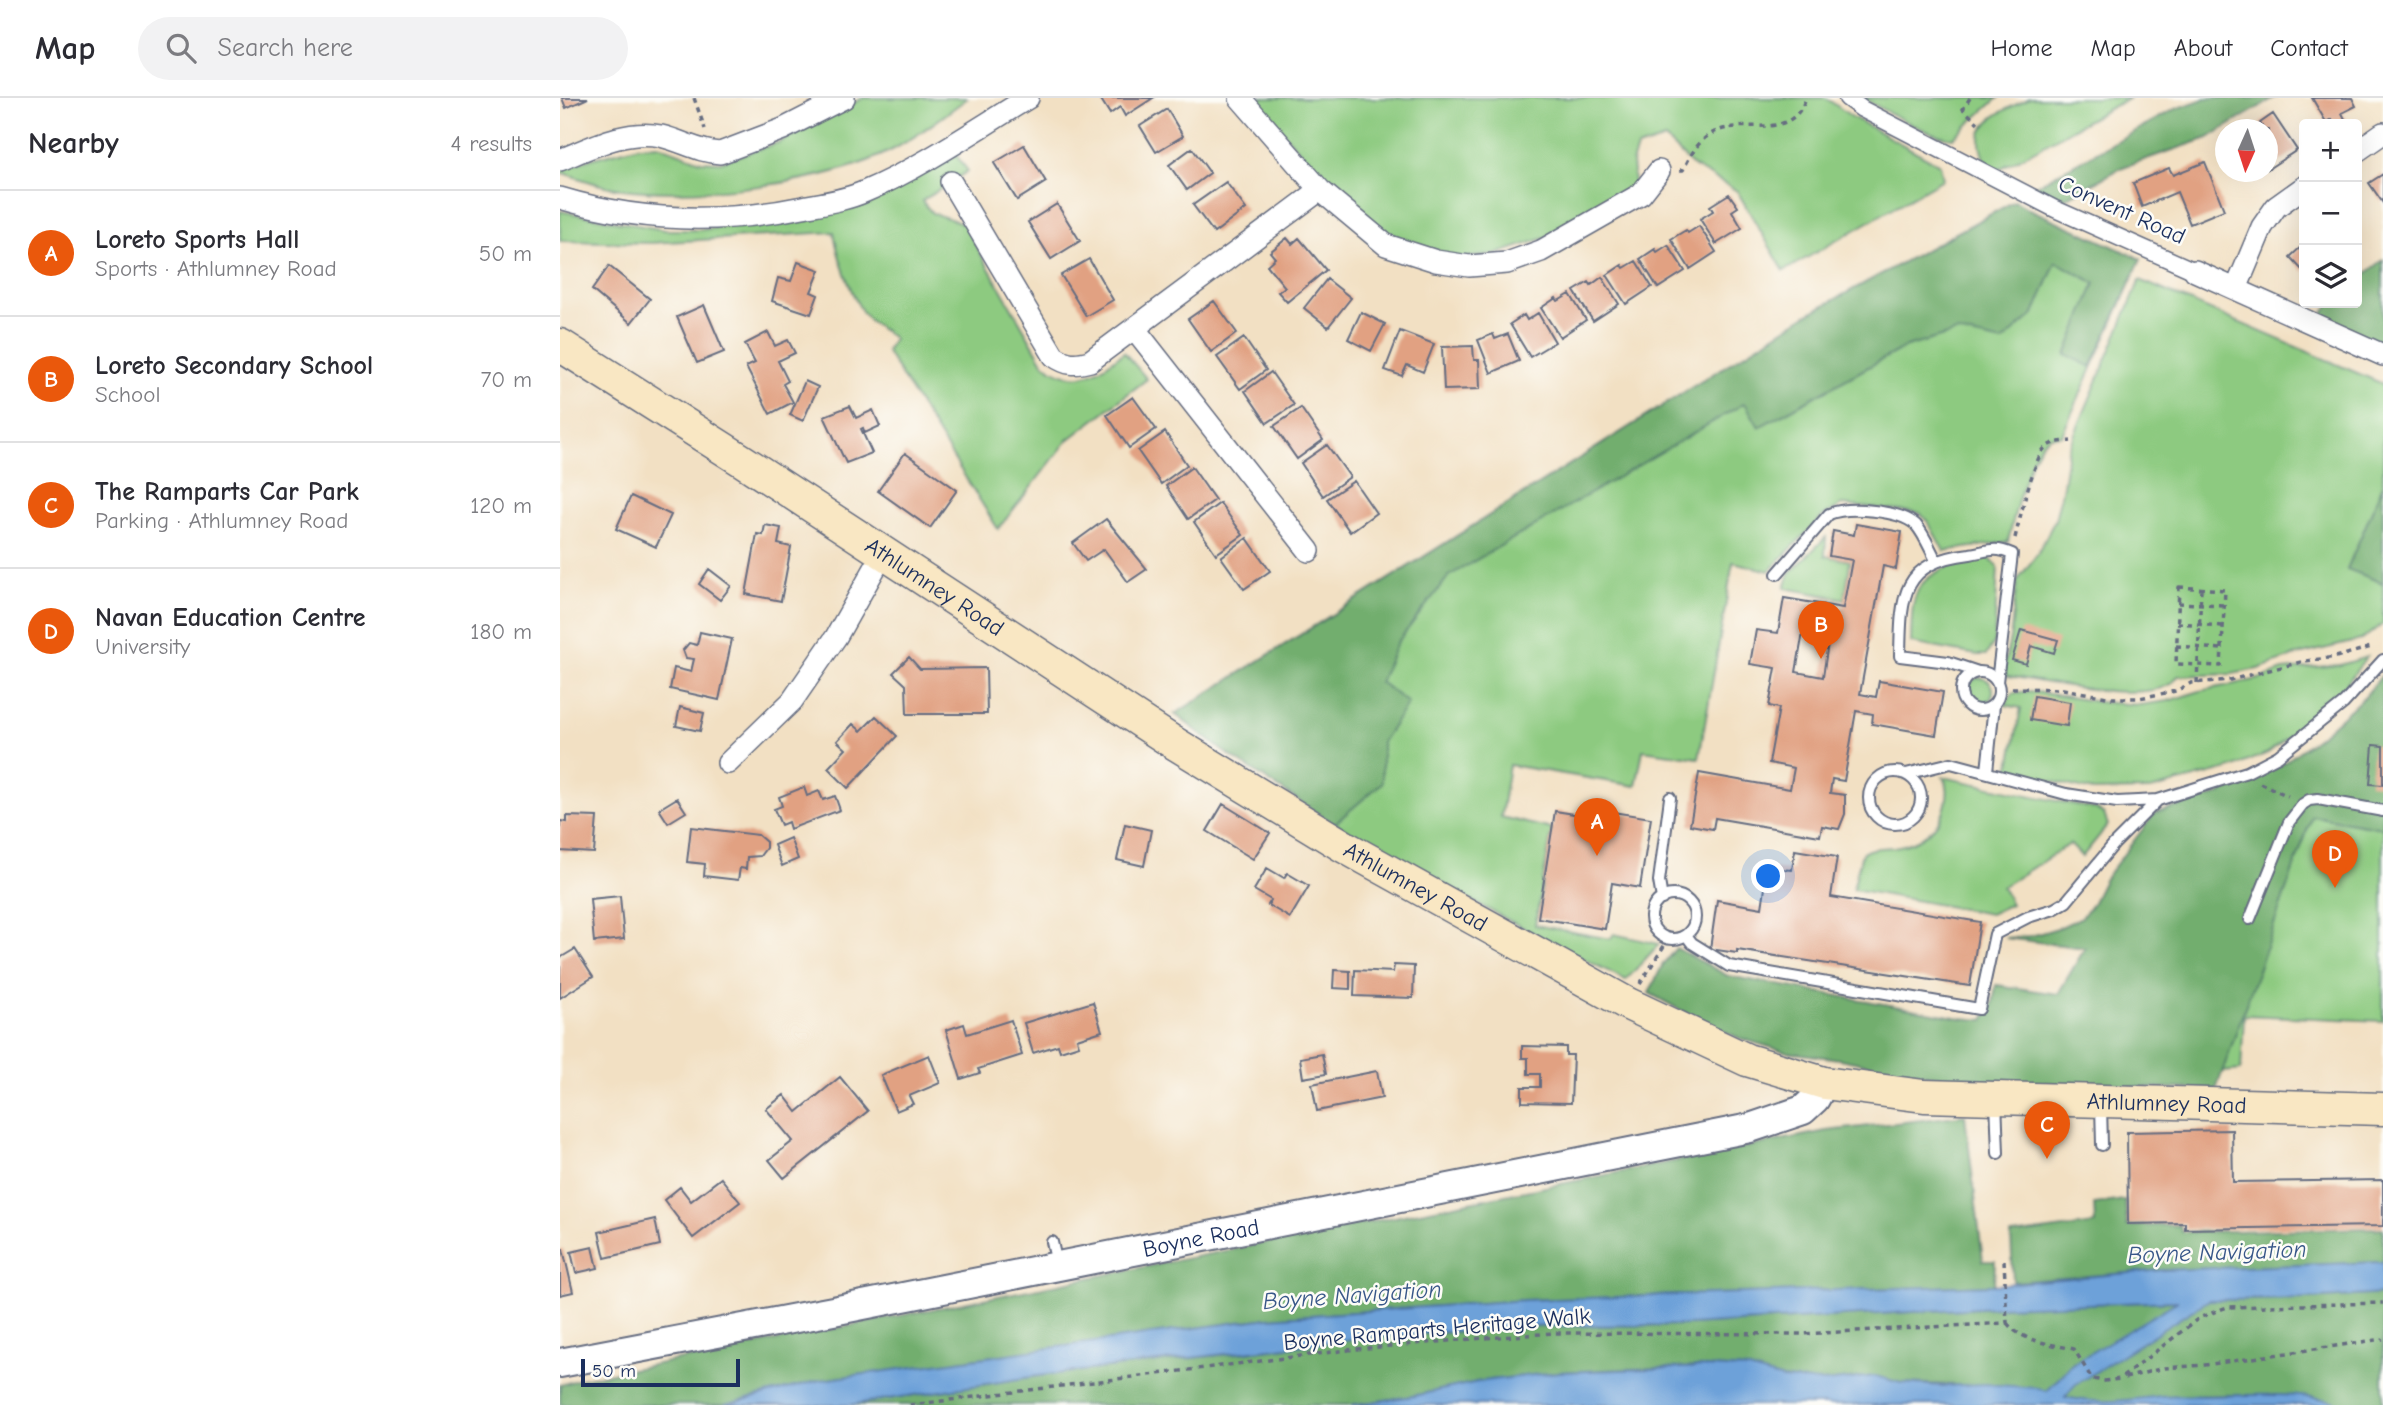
<!DOCTYPE html>
<meta charset="utf-8">
<style>
:root{--surface:#fff;--page:#f2f2f3;--text:#2b2b33;--muted:#7c7c81;--line:#e1e1e2;--accent:#ea580c}
body{margin:0;font-family:"Comic Neue",sans-serif;background:var(--page);color:var(--text)}
.controls{position:absolute;right:21px;top:21px;display:grid;overflow:hidden;border-radius:7px;box-shadow:0 7px 28px #0002}
.controls button{width:63px;height:63px;display:grid;place-items:center;padding:0;border:0;border-bottom:2px solid var(--line);background:var(--surface);color:var(--text);font:35px sans-serif}
.compass{position:absolute;left:1655px;top:21px;width:63px;height:63px;border-radius:50%;background:var(--surface);box-shadow:0 7px 28px #0002;rotate:183deg}
.scale{position:absolute;left:21px;bottom:18px;width:159px;box-sizing:border-box;padding-left:7px;border:4px solid #1b2f5e;border-top:0;font-size:19px;line-height:24px;white-space:nowrap;color:#1b2f5e;-webkit-text-stroke:5px #fdfcf7;paint-order:stroke}
.you{position:absolute;left:1209px;top:779px;width:24px;height:24px;margin:-18px;border:5px solid #fff;border-radius:50%;background:#1a73e8;box-shadow:0 0 0 10px #1a73e833}
.badge{display:grid;place-items:center;width:46px;height:46px;border-radius:50%;background:var(--accent);color:#fff;font-size:23px;font-weight:700}
.pin{position:absolute;translate:-50% -58px;filter:drop-shadow(0 2px 4px #0008)}
.pin::after{content:'';position:absolute;top:37px;width:24px;height:21px;background:inherit;clip-path:polygon(0 0,100% 0,50% 100%)}
.list{margin:0;padding:0;list-style:none}
h2{display:flex;justify-content:space-between;align-items:center;height:91px;margin:0;padding:0 28px;font-size:30px}
h2 small{font-size:23px;font-weight:400;color:var(--muted)}
.list li{display:grid;grid-template-columns:46px 1fr auto;gap:21px;align-items:center;box-sizing:border-box;height:126px;padding:0 28px;border-top:2px solid var(--line)}
.list b{display:block;font-size:26px;white-space:nowrap}
.list p{margin:0;font-size:23px;white-space:nowrap;color:var(--muted)}
.list em{font-size:23px;font-style:normal;color:var(--muted)}
.icon{flex:none;width:38px;height:38px;fill:none;stroke:currentColor;stroke-width:2;stroke-linecap:round;stroke-linejoin:round}
.map{position:relative;flex:none;width:1823px;height:1307px;overflow:hidden}
header{display:flex;align-items:center;gap:42px;box-sizing:border-box;height:98px;padding:0 35px;background:var(--surface);border-bottom:2px solid var(--line)}
header strong{font-size:33px}
nav{display:flex;gap:38px;margin-inline-start:auto;font-size:24px}
.search{width:490px;height:63px;background:var(--page);display:flex;align-items:center;gap:18px;box-sizing:border-box;padding:0 24px;border-radius:38px;color:var(--muted);font-size:26px}
main{display:flex}
aside{flex:1;background:var(--surface)}
.map>svg:first-child{display:block}
.green{fill:#8dca80;stroke:#547c6f;stroke-width:2}
.forest{fill:#72ae6e;stroke:#466e66;stroke-width:2}
.water{fill:#6da1d9;stroke:#44689c;stroke-width:2}
.building{fill:#e1a182;fill-rule:evenodd}
.lines{fill:none;stroke-linecap:round;stroke-linejoin:round}
.service-casing{stroke:#666d81;stroke-width:14}
.pedestrian-casing{stroke:#666d81;stroke-width:19}
.minor-casing{stroke:#666d81;stroke-width:24}
.tertiary-casing{stroke:#666d81;stroke-width:32}
.secondary-casing{stroke:#666d81;stroke-width:35}
.path{stroke:#666d81;stroke-width:3.5;stroke-dasharray:5 5;stroke-linecap:butt}
.service{stroke:#fff;stroke-width:10}
.pedestrian{stroke:#fff;stroke-width:16}
.minor{stroke:#fff;stroke-width:21}
.tertiary{stroke:#fff;stroke-width:28}
.secondary{stroke:#f9e7c3;stroke-width:32}
.labels{text-anchor:middle;dominant-baseline:central;stroke-width:5;stroke-linejoin:round;paint-order:stroke}
.street-label{font-size:23px;fill:#1b2f5e;stroke:#fdfcf7}
.water-label{font-size:24px;font-style:italic;fill:#385789;stroke:#fdfcf7}
</style>
<header>
<strong>Map</strong>
<div class="search"><svg class="icon" aria-label="search" viewBox="0 0 24 24"><circle cx="10" cy="10" r="6"/><path d="M15 15l6 6"/></svg>Search here</div>
<nav><a>Home</a><a>Map</a><a>About</a><a>Contact</a></nav>
</header>
<main>
<aside>
<h2>Nearby<small>4 results</small></h2>
<ul class="list">
<li><span class="badge">A</span><div><b>Loreto Sports Hall</b><p>Sports · Athlumney Road</p></div><em>50 m</em></li>
<li><span class="badge">B</span><div><b>Loreto Secondary School</b><p>School</p></div><em>70 m</em></li>
<li><span class="badge">C</span><div><b>The Ramparts Car Park</b><p>Parking · Athlumney Road</p></div><em>120 m</em></li>
<li><span class="badge">D</span><div><b>Navan Education Centre</b><p>University</p></div><em>180 m</em></li>
</ul>
</aside>
<div class="map">
<svg width="1823" height="1307" viewBox="0 0 1823 1307">
<rect width="100%" height="100%" fill="#fdfcf7"/>
<filter id="ink" filterUnits="userSpaceOnUse"><feTurbulence type="fractalNoise" baseFrequency=".0143" numOctaves="2"/><feDisplacementMap in="SourceGraphic" scale="14" xChannelSelector="R" yChannelSelector="G"/><feConvolveMatrix kernelMatrix="1 2 1 2 8 2 1 2 1" color-interpolation-filters="sRGB"/></filter>
<filter id="wash" filterUnits="userSpaceOnUse"><feTurbulence type="fractalNoise" baseFrequency=".00686" numOctaves="4" result="noise"/><feDisplacementMap in="SourceGraphic" scale="28" xChannelSelector="R" yChannelSelector="G"/><feGaussianBlur stdDeviation="1.57" result="paint"/><feColorMatrix in="noise" values="0 0 0 0 0 0 0 0 0 0 0 0 0 0 0 0 0 1.4 0 .05"/><feComposite in="paint" operator="in"/></filter>
<g filter="url(#wash)">
<rect width="100%" height="100%" fill="#f2e0c3"/>
<path class="green" d="M303 0H408C384 17 360 37 334 51 267 87 137 100 62 91 41 89 20 80 0 74V72L27 62 79 48 98 47 141 63 160 64 220 44Z
M692 0H1266L1292 19 1380 67 1383 81 1224 173 1177 93 1133 68 1105 41 1077 50 1072 65 1074 84 1069 91 985 140 937 156 896 161 857 150 815 126 761 77Z
M1303 0H1438L1393 40C1371 39 1323 12 1303 0Z
M1470 0H1570C1524 22 1481 51 1435 73L1427 69C1424 61 1419 51 1420 42 1420 20 1453 8 1470 0Z
M396 57 408 73 362 103 372 115 403 125 484 266C516 290 535 276 564 254L587 281 508 342 438 431 326 253 334 241C326 233 315 228 308 221 293 205 277 156 274 134L91 145 0 143V113L105 132H140L203 124 315 102Z
M1455 103 1469 111 1581 161 1502 337C1498 338 1494 337 1491 338 1469 346 1453 423 1448 444L1384 453 1368 424 1360 415 1282 407 1263 418 1209 473 1173 464 1139 660 1083 652 1076 688 949 667 941 719 992 731 975 827 1050 841 1054 836 1099 846 1066 882C908 803 755 724 615 616L1248 216Z
M1580 182 1823 286V387L1788 470 1823 485V526L1801 542 1734 558 1698 571 1672 576 1618 578C1601 611 1482 583 1448 578L1443 573 1450 541 1457 483 1478 455 1495 422 1503 388 1508 352Z
M1266 439 1265 458 1290 463 1285 501 1225 490 1230 475Z
M1407 460H1429L1438 469 1434 545 1426 557H1417L1351 545C1352 487 1354 483 1407 460Z
M1807 559 1776 599 1708 655 1672 670 1590 692 1533 693 1449 673 1461 610 1445 607 1453 595 1470 593 1539 604 1580 607 1608 603 1640 593 1699 581 1723 572 1780 567Z
M1407 593a13 13 0 1 1 26 0a13 13 0 1 1-26 0Z
M1383 679 1535 711 1544 716 1548 727 1522 759 1510 746 1442 789 1451 806 1430 816 1293 791 1302 755C1313 749 1321 750 1334 749 1359 746 1381 730 1386 706 1388 695 1389 689 1383 679Z
M1752 717 1823 730V923L1684 917 1681 972 1662 974Z"/>
<path class="forest" d="M1646 0H1714L1648 40 1563 69 1502 102 1475 88 1613 12Z
M1455 103 1469 111 1581 161 1531 269 1506 257 1535 185 1496 164 1474 216 1442 244 1397 234 1343 250 1199 329 1185 305 889 478 837 545 820 584 848 605 822 644V685L774 726 663 653 615 616 1248 216Z
M1823 162V248L1761 220 1770 205H1797V183Z
M1823 387V485L1787 471Z
M1823 576V730L1752 718 1656 992 1406 982 1341 973 1279 961 1227 954 1179 940 1135 920 1089 895 1103 866 1116 850 1168 878 1401 920 1424 922 1433 905 1436 887 1498 896 1525 850 1445 840 1471 838 1501 829 1522 819 1532 806 1544 782 1595 715 1658 697 1721 667 1766 633 1806 597Z
M1405 1017 1423 1163H1435L1434 1187 965 1202 708 1220 261 1282 165 1307H0V1287L17 1282 1266 1033Z
M1565 1102 1567 1128 1619 1127 1622 1134 1823 1130V1164L1603 1172 1453 1184 1451 1137 1535 1126 1534 1106Z
M1823 1196V1307H1785L1754 1299 1681 1297 1601 1298 1558 1306H1529L1504 1299 1514 1287 1649 1202 1746 1201Z
M1620 1203 1512 1266 1487 1294 1477 1290 1341 1285 1315 1278 1263 1284 1223 1281 1189 1271 1148 1269 1069 1271 998 1274 922 1283 852 1298 791 1307H289L478 1278 814 1239 991 1228 1130 1227 1436 1209Z"/>
<path class="water" d="M1823 1164V1196L1746 1201 1649 1202 1515 1287 1505 1299C1540 1307 1565 1302 1601 1298 1617 1297 1634 1298 1650 1298 1688 1297 1750 1293 1785 1307H791L853 1298 922 1283 999 1274 1148 1269 1189 1271 1223 1281 1266 1284 1315 1278 1341 1285 1382 1288 1425 1286 1477 1290 1487 1293 1512 1266 1618 1203 1436 1209 1130 1227 991 1228 913 1232 814 1239 613 1262 478 1278 289 1307H165L261 1282 708 1220 965 1202 1434 1187 1603 1172Z"/>
<g id="blocks">
<path class="building" d="M2 0H28L6 10Z
M540 0H593L565 18 560 9 550 16Z
M1752 0H1792L1796 8 1782 15 1786 23 1775 26 1772 21 1766 24Z
M607 11 623 38 596 54 580 28Z
M1713 16 1737 52 1708 71V32H1704L1700 25Z
M464 47 486 84 457 102 434 65Z
M632 50 650 75 627 92 609 67Z
M1645 64 1664 112 1630 126 1617 94 1582 109 1573 85 1609 70 1613 77Z
M1823 76V105L1809 85Z
M666 84 686 111 654 135 633 107Z
M1169 96 1178 109 1172 113 1182 130 1156 146 1140 121 1153 113 1150 108Z
M497 106 520 143 491 161 468 124Z
M1139 128 1156 154 1130 171 1111 141 1126 132 1128 135Z
M727 140 732 146 739 140 766 172 727 204 718 194 725 189 707 167 715 160 710 154Z
M1744 146V174L1730 159Z
M1108 147 1125 173 1098 190 1080 161 1095 151 1097 154Z
M529 161 553 202 526 218 501 177Z
M1076 163 1092 189 1066 206 1047 177 1062 167 1064 170Z
M238 164 260 172 251 194 258 197 251 216 212 203 218 180 231 183Z
M49 168 90 201 71 225 32 192Z
M1042 179 1059 206 1033 223 1014 193 1029 184 1031 187Z
M767 181 791 200 768 229 744 210Z
M1010 196 1026 222 1000 239 981 210 996 200 998 203Z
M654 203 677 235 651 254 628 221Z
M144 207 164 254 137 265 117 219Z
M801 214 825 226 811 253 788 241Z
M978 215 995 244 970 259 950 226 964 217 967 222Z
M840 233 874 246 863 274 847 267 842 278 825 272Z
M208 234 215 248 228 242 235 255 218 263 228 283 223 286 233 304 210 316 186 269 195 265 185 246Z
M933 236 935 241 948 236 959 263 931 275 918 242Z
M684 240 706 272 680 291 657 259Z
M913 248 914 262H919L920 291 884 292 882 249Z
M711 274 734 307 707 325 685 293Z
M245 283 258 289 243 323 230 317Z
M573 299 596 331 569 350 547 317Z
M290 308 296 320 313 312 320 328 305 335 303 330 301 331 312 355 286 365 264 318Z
M741 310 763 342 737 361 714 328Z
M605 334 627 367 601 386 578 353Z
M767 347 790 379 763 398 741 365Z
M345 355 397 392 370 430 318 393Z
M632 369 655 402 628 421 606 388Z
M794 383 816 415 790 434 767 401Z
M71 398 111 417 96 449 56 431Z
M660 405 683 437 656 456 634 424Z
M546 421 587 471 568 484 544 451 526 463 513 445Z
M1296 426 1342 434 1336 471 1323 468 1300 596 1316 599 1319 583 1383 594 1376 637 1312 626 1313 616 1296 613 1284 683 1272 681 1270 695 1285 697V716L1279 731 1262 728 1260 738 1155 720 1153 731 1130 727 1139 675 1230 691 1234 670 1209 665 1219 610 1209 608 1216 570 1190 566 1196 532 1218 535 1224 500 1283 510 1292 462 1269 458 1273 433 1294 437ZM1243 534 1269 538 1263 579 1236 574Z
M205 427 221 430 218 446 231 449 221 503 186 496 197 436 203 437Z
M687 440 710 473 684 491 661 459Z
M149 471 171 488 160 502 139 486Z
M1461 532 1498 542 1494 555 1471 548 1466 566 1452 562Z
M140 534 172 541 159 602 110 591 114 570 131 574 134 561 126 560 123 552 129 545 137 547Z
M349 559 360 571 426 570 427 616H347L346 587 333 575Z
M1474 598 1510 604 1507 628 1470 622Z
M120 609 144 615 140 633 116 628Z
M316 618 337 638 288 690 268 670 286 651 277 643 293 626 301 633Z
M1813 647 1823 648V687L1810 686Z
M244 689 247 698 259 693 263 702 275 698 280 712 230 731 228 724 221 727 214 711 222 708 219 699Z
M117 700 126 714 108 725 99 711Z
M663 706 710 735 693 761 647 733Z
M1034 711 1091 720 1080 790 1052 785 1045 831 978 820 995 713 1033 719Z
M7 718 37 719 34 755 0 753V723L7 724Z
M565 726 591 732 584 768 557 762Z
M131 729 198 737 206 744V750L200 758 187 759 186 771 180 770 178 782 144 778 145 766 127 764Z
M230 740 238 761 222 768 214 747Z
M1235 752 1277 759 1271 799 1420 824 1410 888 1177 852V855L1150 851 1157 802 1202 810 1208 770 1232 772Z
M707 770 724 780 727 775 749 788 730 820 708 807 711 802 694 792Z
M60 798 64 841 34 844 30 801Z
M15 851 33 879 0 900V860Z
M834 867 854 868 853 900 794 898 795 872 833 874Z
M774 872 790 873V891L773 890Z
M533 904 542 933 517 941 519 947 500 953 498 947 473 955 464 925Z
M451 922 462 957 418 971 420 975 401 981 386 932 404 926 407 936Z
M962 948 1006 949V957H1013L1011 1005 962 1004V989H980V976H968V960H962Z
M762 956 766 976 743 980 740 960Z
M369 957 380 985 349 998 353 1006 336 1013 321 977Z
M817 973 822 1000 757 1013 752 986Z
M280 979 308 1013 224 1080 209 1062 233 1043 206 1011 224 997 237 1014Z
M1672 1032 1673 1084 1823 1082V1128L1625 1131V1125L1568 1126 1567 1034Z
M161 1080 180 1104 133 1140 104 1102 120 1089 131 1103Z
M95 1121 100 1147 45 1160 39 1134Z
M33 1149 38 1170 16 1175 11 1154Z
M0 1151H3L13 1194 0 1197Z"/>
</g>
</g>
<g filter="url(#ink)">
<use href="#blocks" fill-opacity="0" stroke="#666d81" stroke-width="2"/>
<g class="lines">
<defs>
<path id="service" d="M1217 476 1269 416C1288 408 1340 412 1356 427 1364 436 1370 451 1376 462
M1418 574 1388 564 1340 558C1341 498 1341 464 1410 456 1428 453 1434 448 1452 456L1437 584
M1401 593a19 19 0 1 1 38 0a19 19 0 1 1-38 0Z
M1427 673 1434 607
M1309 700a26 26 0 1 1 52 0a26 26 0 1 1-52 0Z
M1346 676 1391 665 1506 696 1557 704 1598 702 1687 674 1718 658 1784 605 1823 562
M1091 819a22 22 0 1 1 44 0a22 22 0 1 1-44 0Z
M1102 801 1099 783 1110 700
M1690 821 1729 724 1743 706 1749 702 1758 701 1823 713
M1126 837 1132 845 1169 868 1419 911 1435 836 1468 819 1494 811 1506 804 1554 746 1598 702
M1436 1002 1438 1055
M1541 1007 1542 1047
M492 1144 497 1166"/>
<path id="pedestrian" d="M1287 0 1302 11 1495 111 1635 173"/>
<path id="minor" d="M680 0 760 92 826 147 876 163 909 168 947 165 981 153 1081 96 1099 73
M1797 53 1823 35
M0 62C32 49 66 31 101 38 122 43 139 54 160 55L223 31 284 0
M391 84 494 258C507 267 515 267 530 263L760 92
M0 100C80 124 161 126 243 109 264 105 286 102 306 93 362 69 415 32 468 0
M1635 173 1823 257
M1676 191 1702 129 1716 109 1744 89
M574 230 749 453
M168 665 232 603 276 539 323 456"/>
<g id="tertiary">
<path id="s1" d="M0 1265 273 1213 1190 1030 1243 1012 1255 1001 1264 985"/>
</g>
<g id="secondary">
<path id="s2" d="M0 247 183 363 611 643 785 749 1068 906 1187 962 1264 985 1364 998 1823 1011"/>
</g>
</defs>
<use href="#service" class="service-casing"/>
<use href="#pedestrian" class="pedestrian-casing"/>
<use href="#minor" class="minor-casing"/>
<use href="#tertiary" class="tertiary-casing"/>
<use href="#secondary" class="secondary-casing"/>
<path class="path" d="M134 0 145 31
M1410 0 1403 11 1418 25
M1120 72H1123C1129 61 1135 48 1145 40 1179 13 1228 49 1246 0
M1455 440C1459 423 1474 360 1485 350 1493 343 1501 344 1511 343
M1619 489 1665 492 1661 568 1616 566Z
M1618 505 1664 507
M1617 525 1663 528
M1616 548 1662 551
M1637 585 1641 491
M1452 590 1503 591 1552 600H1579L1616 593 1631 585 1670 582 1745 563 1776 559 1811 549
M1700 685 1728 698
M1080 886 1109 840
M1444 1162 1447 1225
M1447 1225C1462 1244 1491 1246 1514 1251L1532 1281 1545 1283 1560 1281 1639 1220 1667 1209 1823 1205
M1565 1280 1604 1270 1645 1267 1823 1241
M350 1307 796 1251 912 1241 994 1235 1241 1236 1447 1225"/>
<use href="#service" class="service"/>
<use href="#pedestrian" class="pedestrian"/>
<use href="#minor" class="minor"/>
<use href="#tertiary" class="tertiary"/>
<use href="#secondary" class="secondary"/>
</g>
</g>
<g class="labels">
<g class="street-label">
<text transform="translate(1562 112) rotate(24)">Convent Road</text>
<text stroke="none"><textPath href="#s2" startOffset="446">Athlumney Road</textPath></text>
<text stroke="none"><textPath href="#s2" startOffset="1013">Athlumney Road</textPath></text>
<text stroke="none"><textPath href="#s2" startOffset="1811">Athlumney Road</textPath></text>
<text stroke="none"><textPath href="#s1" startOffset="653">Boyne Road</textPath></text>
<text transform="translate(877 1231) rotate(-5)">Boyne Ramparts Heritage Walk</text>
</g>
<g class="water-label">
<text transform="translate(1657 1154) rotate(-2)">Boyne Navigation</text>
<text transform="translate(792 1197) rotate(-4)">Boyne Navigation</text>
</g>
</g>
</svg>
<div class="controls">
<button>+</button>
<button>−</button>
<button><svg class="icon" aria-label="layers" viewBox="0 0 24 24"><path d="M12 4l9 5-9 5-9-5zM3 14l9 5 9-5"/></svg></button>
</div>
<svg class="compass" viewBox="-18 -18 36 36"><path d="M0-13l5 13h-10z" fill="#e53935"/><path d="M0 13l5-13h-10z" fill="#7c7c81"/></svg>
<div class="scale">50 m</div>
<div class="you"></div>
<div class="pin badge" style="left:1037px;top:758px">A</div>
<div class="pin badge" style="left:1261px;top:561px">B</div>
<div class="pin badge" style="left:1487px;top:1061px">C</div>
<div class="pin badge" style="left:1775px;top:790px">D</div>
</div>
</main>
